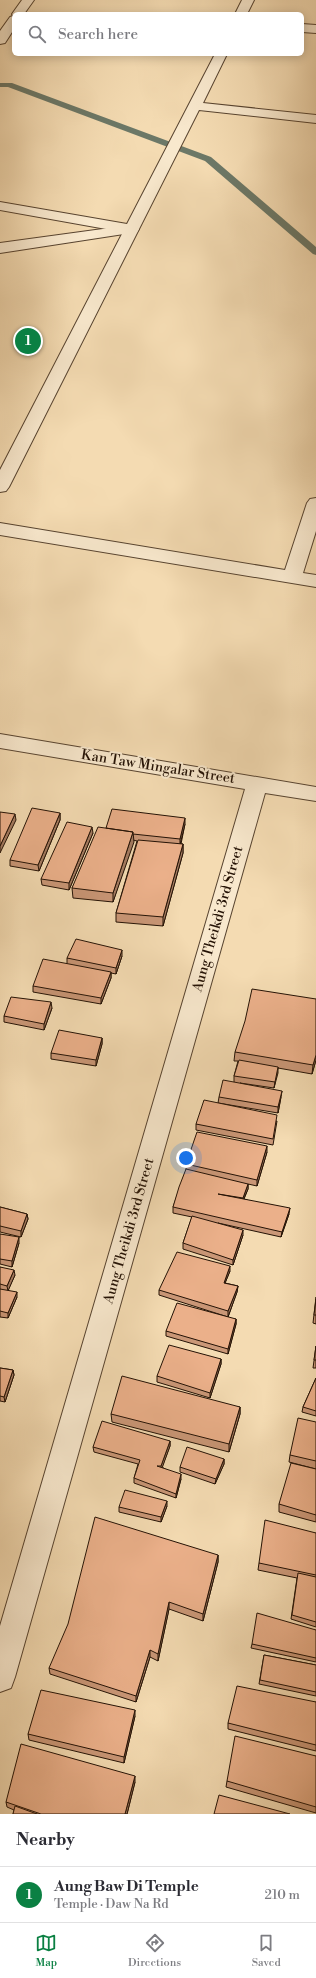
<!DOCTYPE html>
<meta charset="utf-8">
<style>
:root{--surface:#fff;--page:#f7f7f7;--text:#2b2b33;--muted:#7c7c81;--line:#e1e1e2;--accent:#0b8043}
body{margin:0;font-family:"Libre Bodoni",serif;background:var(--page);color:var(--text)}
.you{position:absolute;left:186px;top:1158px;width:14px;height:14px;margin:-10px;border:3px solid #fff;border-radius:50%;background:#1a73e8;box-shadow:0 0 0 6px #1a73e833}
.badge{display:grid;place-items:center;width:26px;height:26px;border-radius:50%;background:var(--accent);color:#fff;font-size:13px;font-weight:700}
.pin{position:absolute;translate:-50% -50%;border:2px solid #fff;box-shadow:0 1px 4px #0006}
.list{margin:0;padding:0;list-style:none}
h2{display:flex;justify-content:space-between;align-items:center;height:52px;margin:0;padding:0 16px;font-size:17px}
h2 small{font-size:13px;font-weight:400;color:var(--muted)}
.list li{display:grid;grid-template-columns:26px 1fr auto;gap:12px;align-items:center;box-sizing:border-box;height:56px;padding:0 16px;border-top:1px solid var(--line)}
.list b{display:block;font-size:15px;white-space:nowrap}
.list p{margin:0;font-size:13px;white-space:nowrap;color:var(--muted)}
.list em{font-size:13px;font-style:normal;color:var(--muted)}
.icon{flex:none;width:22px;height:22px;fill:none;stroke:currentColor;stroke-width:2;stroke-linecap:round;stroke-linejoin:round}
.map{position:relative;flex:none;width:316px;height:1814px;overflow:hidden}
.search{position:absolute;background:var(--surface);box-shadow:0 2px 10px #0003;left:12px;right:12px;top:12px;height:44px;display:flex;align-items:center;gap:10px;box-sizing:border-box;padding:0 14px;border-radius:6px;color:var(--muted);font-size:15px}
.sheet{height:108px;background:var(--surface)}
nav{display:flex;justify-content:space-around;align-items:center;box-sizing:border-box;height:56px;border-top:1px solid var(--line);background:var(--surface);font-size:11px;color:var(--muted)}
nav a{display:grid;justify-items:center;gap:2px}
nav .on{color:var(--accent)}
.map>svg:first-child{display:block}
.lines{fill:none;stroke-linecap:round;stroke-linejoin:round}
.stream{fill:#6c7867;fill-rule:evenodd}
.pedestrian-casing{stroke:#584430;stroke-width:2}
.minor-casing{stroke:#584430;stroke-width:2}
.pedestrian{fill:#f8e8cd;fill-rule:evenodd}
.minor{fill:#f8e8cd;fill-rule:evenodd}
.wall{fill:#ca9777;stroke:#241205}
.shaded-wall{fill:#a47b61;stroke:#241205}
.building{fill:#ebb08a;stroke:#241205}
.labels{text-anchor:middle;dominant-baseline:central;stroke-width:4;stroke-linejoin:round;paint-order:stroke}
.street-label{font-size:14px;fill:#241205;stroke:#f8e8cd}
</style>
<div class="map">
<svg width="316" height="1814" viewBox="0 0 316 1814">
<rect width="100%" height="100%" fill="#f4dbb2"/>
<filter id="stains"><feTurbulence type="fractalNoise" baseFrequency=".005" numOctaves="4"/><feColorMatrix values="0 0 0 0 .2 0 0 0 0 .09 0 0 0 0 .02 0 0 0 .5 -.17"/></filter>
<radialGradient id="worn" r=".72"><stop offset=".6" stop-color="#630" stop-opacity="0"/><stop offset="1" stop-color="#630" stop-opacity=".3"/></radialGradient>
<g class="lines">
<path class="stream" d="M0 83H12L211 157 316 247V255L313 254 205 161 8 87H0Z"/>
<defs>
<path id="pedestrian" d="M132 225 137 226 139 229 137 232 0 253V243Z"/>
<path id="minor" d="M22 0H34L24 14H14V29L5 43 0 44V31L10 17 13 16 12 14Z
M242 0H254L247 14H235Z
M302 24 316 25V33L302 32Z
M215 54H227L203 103 316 115V123L199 110 9 487 6 491 0 492V470L123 232 0 210V202L127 224Z
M316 498V531L303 573 316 575V587L0 535V523L285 570 307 503 310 499Z
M0 734 316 787V801L265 793 15 1677 11 1688 0 1692V1626L245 789 0 748Z"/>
</defs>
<use href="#pedestrian" class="pedestrian-casing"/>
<use href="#minor" class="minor-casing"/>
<use href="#pedestrian" class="pedestrian"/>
<use href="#minor" class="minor"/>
</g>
<path class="wall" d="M60 813V820L39 871 10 866V860Z
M185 824 181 844H183V853L163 926 116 922V913L137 841 133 840 113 902 73 898 72 888 106 828Z
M93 833 69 890 42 885 41 879Z
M122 956 116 974 111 973V978L101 1004 33 992V986L67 964V958Z
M316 999V1060L312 1074 278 1068 274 1088 240 1083 281 1097 278 1113 218 1103 219 1097 234 1082V1076L238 1061H234L235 1052Z
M52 1008 44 1030 4 1022V1016Z
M102 1038V1044L96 1066 51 1059V1053Z
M277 1121 273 1145 196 1130V1124Z
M267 1152 257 1186 248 1184V1189L244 1199 289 1214 281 1237 218 1223 243 1235 233 1265 183 1249V1243L192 1217 173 1213V1207L186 1170V1164Z
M0 1207 27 1214 28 1219 21 1237 0 1232Z
M0 1234 19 1243 12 1267 0 1264Z
M0 1267 15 1275 8 1290 17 1297 8 1318 0 1317Z
M230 1271 225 1283 238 1286 237 1292 228 1317 159 1295V1290Z
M316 1297V1324L313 1323Z
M236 1319V1324L228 1354 166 1336V1331Z
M316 1346V1368H313Z
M221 1359V1364L210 1398 157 1382V1376Z
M0 1368 13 1370 14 1375 5 1402 0 1401Z
M316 1378V1416L302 1412 303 1407Z
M240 1407V1414L229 1452 112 1422 111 1414Z
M316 1422V1469L289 1462 290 1455Z
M170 1441V1446L162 1467 181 1479 176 1498 134 1483V1478L138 1464 94 1452 93 1447Z
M224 1459V1464L215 1484 180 1472V1467Z
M316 1469V1522L279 1512V1504Z
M167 1506 161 1522 119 1512V1507Z
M316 1533V1627L291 1619 297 1578 258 1570 259 1563Z
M218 1555V1562L203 1621 169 1609 158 1661 150 1657 136 1702 50 1674 49 1668Z
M316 1630V1662L251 1648 252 1644Z
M264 1655 316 1665V1696L259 1684Z
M316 1702V1751L228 1729V1723Z
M135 1716 124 1763 29 1740 28 1734Z
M316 1756V1813L226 1787 227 1781Z
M135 1782 127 1814H13L14 1810 7 1807 6 1802Z"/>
<path class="shaded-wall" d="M60 813V820L39 871 38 865Z
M15 814 16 820 0 853V846Z
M185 818V824L180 845V839Z
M92 827 93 833 69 890V883Z
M133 832 134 842 113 902V893Z
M183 844V853L163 926V917Z
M122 950V956L116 974V968Z
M111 972V978L101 1004V998Z
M51 1002 52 1008 44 1030V1024Z
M102 1038V1044L96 1066V1060Z
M316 1055V1060L312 1074 313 1065Z
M278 1067V1073L274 1088 275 1082Z
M282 1091 281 1097 278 1113V1107Z
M267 1146V1152L257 1186V1180Z
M248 1184V1189L242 1203 243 1198Z
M290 1208 289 1214 281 1237 282 1232Z
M27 1214 28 1219 21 1237V1231Z
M243 1230V1235L233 1265V1260Z
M19 1237V1243L12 1267V1261Z
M230 1266V1271L223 1288 224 1283Z
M14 1270 15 1275 8 1291 7 1286Z
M238 1286 237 1292 228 1317V1311Z
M17 1292V1297L8 1318V1313Z
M236 1319V1324L228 1354V1349Z
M221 1359V1364L210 1398V1393Z
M13 1370 14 1375 5 1402 4 1397Z
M240 1407V1414L229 1452V1444Z
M170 1441V1446L161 1471V1466Z
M224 1459V1464L215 1484 216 1479Z
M181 1474V1479L176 1498V1494Z
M167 1501V1506L161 1522V1517Z
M218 1555V1562L203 1621V1614Z
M169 1602V1609L158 1661V1654Z
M150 1650V1657L136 1702V1696Z
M135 1710V1716L124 1763V1757Z
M135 1776V1782L127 1814H125Z"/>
<path class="building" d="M32 808 60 813 38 865 10 860Z
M112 809 185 818 180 839 133 834V832L106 828Z
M0 812 15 814 0 846Z
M67 822 92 827 69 883 41 879Z
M98 827 133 832 113 893 72 888Z
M138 840 183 844 163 917 116 913Z
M76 939 122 950 116 968 67 958Z
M43 959 111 972 101 998 33 986Z
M252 989 316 999V1055L313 1065 235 1052 245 1021Z
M11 997 51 1002 44 1024 4 1016Z
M59 1030 102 1038 96 1060 51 1053Z
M239 1060 278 1067 275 1082 234 1076Z
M223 1080 282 1091 278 1107 219 1097Z
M204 1100 277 1115 273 1139 196 1124Z
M197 1132 267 1146 257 1180 186 1164Z
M186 1169 248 1184 243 1198 218 1194 290 1208 282 1232 173 1207 179 1187Z
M0 1207 27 1214 21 1231 0 1226Z
M192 1216 243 1230 233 1260 183 1243Z
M0 1234 19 1237 12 1261 0 1259Z
M177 1252 230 1266 224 1283 238 1286 228 1311 159 1290Z
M0 1267 14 1270 7 1286 0 1284Z
M0 1289 17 1292 8 1313 0 1311Z
M316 1299V1315H314Z
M177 1303 236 1319 228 1349 166 1331Z
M169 1345 221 1359 210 1393 157 1376Z
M316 1346V1360H314Z
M0 1368 13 1370 4 1397 0 1396Z
M122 1376 240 1407 229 1444 111 1414Z
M316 1378V1411L303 1407Z
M298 1418 316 1422V1461L290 1455Z
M102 1421 170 1441 161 1466H157L181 1474 176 1494 134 1478 140 1460 93 1447Z
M187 1447 224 1459 216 1479 180 1467Z
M291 1463 316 1469V1515L279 1504Z
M125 1490 167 1501 161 1517 119 1507Z
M95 1517 218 1555 203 1614 169 1602 158 1654 150 1650 136 1696 49 1668 68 1624Z
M265 1520 316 1533V1575L259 1563Z
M298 1573 316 1577V1622L292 1615Z
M257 1613 316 1630V1658L252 1644Z
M264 1655 316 1665V1692L260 1680Z
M237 1686 316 1702V1745L228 1723Z
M41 1690 135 1710 124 1757 28 1734Z
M235 1736 316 1756V1807L227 1781Z
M21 1744 135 1776 125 1814H41L6 1802Z
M219 1795 290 1814H214Z
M15 1806 37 1814H13Z"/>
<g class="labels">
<g class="street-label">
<text transform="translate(158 767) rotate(9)">Kan Taw Mingalar Street</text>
<text transform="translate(218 919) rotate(-74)">Aung Theikdi 3rd Street</text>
<text transform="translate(129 1231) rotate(-74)">Aung Theikdi 3rd Street</text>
</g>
</g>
<rect width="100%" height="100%" filter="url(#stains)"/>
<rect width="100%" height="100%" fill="url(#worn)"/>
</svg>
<div class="you"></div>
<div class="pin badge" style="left:28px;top:341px">1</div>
<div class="search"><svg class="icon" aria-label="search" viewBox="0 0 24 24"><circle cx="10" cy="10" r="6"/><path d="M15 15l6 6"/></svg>Search here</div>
</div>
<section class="sheet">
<h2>Nearby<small></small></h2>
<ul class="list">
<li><span class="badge">1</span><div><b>Aung Baw Di Temple</b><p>Temple · Daw Na Rd</p></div><em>210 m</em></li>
</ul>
</section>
<nav>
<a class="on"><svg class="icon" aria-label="map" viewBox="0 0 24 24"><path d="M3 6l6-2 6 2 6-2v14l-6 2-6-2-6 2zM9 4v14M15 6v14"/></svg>Map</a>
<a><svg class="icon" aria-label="directions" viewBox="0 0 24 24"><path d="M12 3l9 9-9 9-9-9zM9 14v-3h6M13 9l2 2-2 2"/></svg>Directions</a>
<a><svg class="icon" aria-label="saved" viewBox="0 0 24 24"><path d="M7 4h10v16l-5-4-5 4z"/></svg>Saved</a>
</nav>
